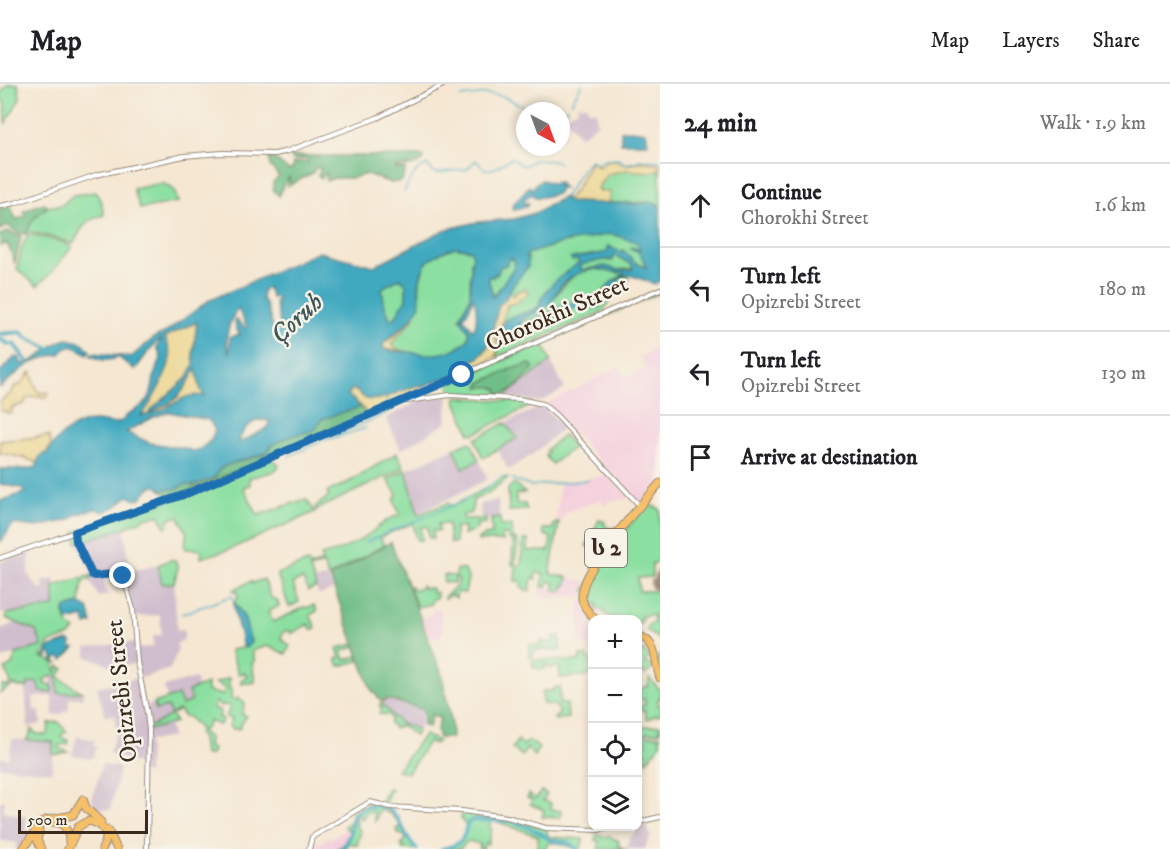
<!DOCTYPE html>
<meta charset="utf-8">
<style>
:root{--surface:#fff;--page:#f2f2f2;--text:#202124;--muted:#757577;--line:#e0e0e0}
body{margin:0;font-family:"IM FELL DW Pica","Noto Serif Georgian",serif;background:var(--page);color:var(--text)}
.controls{position:absolute;right:18px;bottom:18px;display:grid;overflow:hidden;border-radius:12px;box-shadow:0 3px 9px #0003}
.controls button{width:54px;height:54px;display:grid;place-items:center;padding:0;border:0;border-bottom:2px solid var(--line);background:var(--surface);color:var(--text);font:30px sans-serif}
.compass{position:absolute;left:516px;top:18px;width:54px;height:54px;border-radius:50%;background:var(--surface);box-shadow:0 3px 9px #0003;rotate:139deg}
.scale{position:absolute;left:18px;bottom:15px;width:130px;box-sizing:border-box;padding-left:6px;border:3px solid #3b2a1e;border-top:0;font-size:16px;line-height:21px;white-space:nowrap;color:#3b2a1e;-webkit-text-stroke:4px #f7f3e8;paint-order:stroke}
.stop{position:absolute;width:18px;height:18px;margin:-14px;border:4px solid #1f6fb2;border-radius:50%;background:#fff}
.stop.end{background:#1f6fb2;border-color:#fff;box-shadow:0 2px 6px #0008}
.list{margin:0;padding:0;list-style:none}
h2{display:flex;justify-content:space-between;align-items:center;height:78px;margin:0;padding:0 24px;font-size:26px}
h2 small{font-size:20px;font-weight:400;color:var(--muted)}
.list li{display:grid;grid-template-columns:39px 1fr auto;gap:18px;align-items:center;box-sizing:border-box;height:84px;padding:0 24px;border-top:2px solid var(--line)}
.list b{display:block;font-size:22px;white-space:nowrap}
.list p{margin:0;font-size:20px;white-space:nowrap;color:var(--muted)}
.list em{font-size:20px;font-style:normal;color:var(--muted)}
.icon{flex:none;width:33px;height:33px;fill:none;stroke:currentColor;stroke-width:2;stroke-linecap:round;stroke-linejoin:round}
.map{position:relative;flex:none;width:660px;height:765px;overflow:hidden}
header{display:flex;align-items:center;gap:36px;box-sizing:border-box;height:84px;padding:0 30px;background:var(--surface);border-bottom:2px solid var(--line)}
header strong{font-size:28px}
nav{display:flex;gap:33px;margin-inline-start:auto;font-size:21px}
main{display:flex}
aside{flex:1;background:var(--surface)}
.map>svg:first-child{display:block}
.built{fill:#f4cfdd}
.industrial{fill:#d0bdcd}
.green{fill:#8bdfa1;stroke:#638460;stroke-width:1.5;fill-rule:evenodd}
.forest{fill:#70be87;stroke:#567452;stroke-width:1.5}
.sand{fill:#eeda9e;stroke:#94825e;stroke-width:1.5}
.water{fill:#40a9c0;stroke:#3e6a6f;stroke-width:1.5;fill-rule:evenodd}
.lines{fill:none;stroke-linecap:round;stroke-linejoin:round}
.stream{stroke:#40a9c0;stroke-width:1.5}
.river{stroke:#40a9c0;stroke-width:4}
.taxiway{stroke:#988878;stroke-width:4.5}
.runway{stroke:#988878;stroke-width:12}
.minor-casing{stroke:#988878;stroke-width:6}
.highway-casing{stroke:#988878;stroke-width:9}
.minor{stroke:#fff;stroke-width:4}
.highway{stroke:#f6c06b;stroke-width:7}
.route{stroke:#1f6fb2;stroke-width:8}
.labels{text-anchor:middle;dominant-baseline:central;stroke-width:5;stroke-linejoin:round;paint-order:stroke}
.shield{fill:#f7f3e8;stroke:#73665b;stroke-width:1.5}
.shield-label{font-size:22px;font-weight:bold;fill:#3b2a1e}
.street-label{font-size:24px;fill:#3b2a1e;stroke:#f7f3e8}
.water-label{font-size:26px;font-style:italic;fill:#3d5657;stroke:#f7f3e8}
</style>
<header>
<strong>Map</strong>
<nav><a>Map</a><a>Layers</a><a>Share</a></nav>
</header>
<main>
<div class="map">
<svg width="660" height="765" viewBox="0 0 660 765">
<rect width="100%" height="100%" fill="#f7f3e8"/>
<filter id="ink" filterUnits="userSpaceOnUse"><feTurbulence type="fractalNoise" baseFrequency=".0167" numOctaves="2"/><feDisplacementMap in="SourceGraphic" scale="12" xChannelSelector="R" yChannelSelector="G"/><feConvolveMatrix kernelMatrix="1 2 1 2 8 2 1 2 1" color-interpolation-filters="sRGB"/></filter>
<filter id="wash" filterUnits="userSpaceOnUse"><feTurbulence type="fractalNoise" baseFrequency=".008" numOctaves="4" result="noise"/><feDisplacementMap in="SourceGraphic" scale="24" xChannelSelector="R" yChannelSelector="G"/><feGaussianBlur stdDeviation="1.35" result="paint"/><feColorMatrix in="noise" values="0 0 0 0 0 0 0 0 0 0 0 0 0 0 0 0 0 1.4 0 .05"/><feComposite in="paint" operator="in"/></filter>
<g filter="url(#wash)">
<rect width="100%" height="100%" fill="#f5e7d2"/>
<path class="built" d="M660 261V397L640 420 546 320 619 283 625 293 646 285 640 273Z
M609 391 630 414 614 417 611 416 605 422 599 416 567 428 560 438 556 435 560 399Z
M568 493 586 497 582 512 546 514 540 509 542 503 562 508Z
M586 515 590 519 597 520 604 528 592 536V559L584 562 579 555V520Z
M441 524V536L444 548 439 553H429L422 534 432 530V526Z
M346 745 350 748 342 762 336 765H311V757L321 759 328 752 330 755Z"/>
<path class="industrial" d="M580 20 582 22 585 20 590 27 596 26 597 40 580 53 566 34 567 31 578 25 576 22Z
M551 277 565 305 540 318 505 312Z
M449 312 446 339 401 366 386 334 423 315Z
M542 322 564 343 532 371 508 386 498 366 516 354 505 339Z
M454 364 463 384 479 376 487 393 486 396 417 430 406 386Z
M498 416 500 434 481 435 480 420Z
M124 444 130 487 158 481 162 500 174 499 177 546H184V555L175 561H177L178 566 170 585 141 594 136 580 113 582 87 573 86 564 136 558 137 564 153 563V552L162 551 160 531 134 533 122 489 103 491 108 511 99 513 89 496 94 493 77 459Z
M31 463 28 491 40 506 44 504 43 497 55 495V523L0 530V479L14 469Z
M328 493 333 506 319 511 313 497Z
M16 539 36 547 42 562 0 575V545Z
M51 592H57L58 608H82L83 614H69V624L66 628 63 627V630L53 631 52 612 33 613 34 627H40L41 640 28 643 25 604 28 603V599L38 598 51 608Z
M139 594 146 622 154 619 156 626 169 623 171 631 154 641 149 646 169 640 172 653 149 657 148 690 142 687 138 680 109 669 117 647 115 631 105 632 97 603Z
M195 594 198 604 189 607 192 617 182 622 178 611 167 614 164 603Z
M387 616 421 625 422 639 418 645 401 640 381 619Z
M77 652 95 656 93 662 97 663 93 673 89 675 72 671Z
M12 655 54 658 52 688 0 683V674H9Z
M102 680 120 684 110 726 93 724 92 715Z
M0 717H5L3 727 26 733V747L30 748 28 757 22 765H15L17 759 0 756Z
M645 737 651 754 648 756 645 765H627L629 755Z"/>
<path class="green" d="M8 0H18L20 14 6 39 5 21 0 10Z
M660 85V121L649 118 608 119 610 113 597 104 608 90 627 86 651 88Z
M162 99 174 106 178 118 140 125 133 105Z
M95 108 101 116 104 131C85 135 81 145 73 160L63 156 27 147 30 138 40 127 47 123 62 121 73 111Z
M28 150 63 158 72 163 53 187 37 202 17 185 22 163Z
M611 150 637 158 641 167 631 164 639 168 648 185 631 176 624 167 623 170 608 162V166L604 169 577 173 579 179C564 190 544 203 539 222 528 230 514 230 503 237 502 222 515 214 526 205L512 212 510 206 525 185V172L527 170 562 159Z
M455 163 472 166 473 173 471 178 470 213 460 234 469 248 468 256 463 261 441 271H422L396 265 391 260 419 222 420 196 425 179 433 172Z
M614 171 631 180 634 184 618 186 605 182 583 186 580 185 583 180 603 176 612 177Z
M510 174 514 176V184L493 213 488 193 499 188V183L506 181Z
M596 185 626 190C614 194 603 205 599 217L595 219C569 210 543 236 518 241 522 232 537 229 545 223 557 213 562 198 578 189 583 186 590 186 596 185Z
M628 191 629 196 618 205 602 228 497 273 500 253 509 252 529 243 538 237 554 234 555 237 572 224 602 220 614 205 620 194Z
M401 194 406 201V215L395 234 390 235 385 223 382 206 385 202Z
M543 260 551 277 505 312 453 309 449 302 451 298ZM530 280C526 293 515 310 499 306 493 304 486 300 480 299L511 285Z
M457 313 532 319V321L474 350 470 349 455 315Z
M505 339 517 354 483 374 475 355Z
M564 351 574 363 552 380 545 371 548 368 546 366Z
M468 358 471 359 479 376 463 384 454 364Z
M397 369 404 384 316 426 315 423 329 412 327 408 347 399Z
M272 374 279 381 275 387 249 394 250 401 243 403 258 431 306 415 315 428 228 466 201 474 202 468 198 465H186L184 461C190 449 184 443 178 432L169 435 168 442 165 443 160 432 148 433 124 444 77 459 75 448 169 416Z
M406 386 418 431 448 419 452 422 484 406 503 393 508 394 485 411 473 416 472 429 463 431V435H486V439L477 440V445L463 451 464 444 455 443V459H450L448 440H438L439 447H433V454H429L428 443H421L422 456H417L413 439 380 453 384 461 328 493 323 480 310 485 316 503 308 507 303 495 293 499 299 518 289 523 277 490 308 478 310 483 322 478 321 472C336 468 352 462 365 453 377 445 386 434 400 431L394 417 397 410 387 395Z
M514 399 525 409 516 410V420H525L527 426 509 427 508 405Z
M647 420 660 425V479H652V493L638 494 639 507H660V551L657 554 647 547 649 540 654 539 653 531 641 532 642 538 639 539 638 536 616 535 615 533 609 532 600 525 597 526V520L590 519 586 515 591 508 584 507 610 465Z
M500 434 501 442 512 441 513 455 518 456 515 481H512L513 456 508 455V451H502L503 457H478V454H483L484 451 492 450 491 435Z
M599 436 605 438 604 441 611 445 614 443 617 446 599 470 597 469 598 465 586 462Z
M559 438 550 490 568 493 566 502H563L562 508 553 505 555 499 549 497 547 503H542L544 490 536 489 535 493 538 495 532 494 530 507H525V504H521V497H515L516 482 521 481 523 456H528L527 467H549L551 453 544 451 543 445H553L554 440Z
M170 476H175L178 484 174 499 162 500 158 481Z
M457 485 465 486 468 494 465 509 457 508 456 514 451 511 445 515 444 513 457 502 459 495 455 494V499L443 498 444 491 456 492Z
M92 491 94 492 89 496 83 497 80 520 65 524 64 529 69 542 75 546 70 552 49 559 41 573 57 579 54 580 56 588 59 582 64 585 59 591 61 595 82 608 58 609 57 592H52L43 596 46 601H52V608H41L37 598 28 599V603C22 604 18 603 13 601L0 609 2 602H8L11 599 5 585 12 581 16 570 42 562 36 547 6 534V530L54 523V502Z
M264 495 271 514 277 516 279 522 268 528 273 538 305 523 306 524 314 521 317 527 310 531 316 544 312 546 308 540 291 550 289 546 283 548 281 554 290 562 286 570 267 562 252 567 255 577 252 579 255 598 241 600V596L247 592 244 588 239 591 230 566 246 563 251 558 244 533 234 518 238 514 237 509 233 506 251 497 252 499Z
M421 500 423 504H432V509L437 508V514L432 515 431 520 417 523 409 502H411L414 506 421 504Z
M553 552H560V566H534L533 573H529L530 560 540 561 541 557 553 559Z
M353 560 355 563 342 567 345 576 358 572 359 577 339 582 336 575 340 574 337 564Z
M643 566 650 573 645 578 648 581 657 578V573L660 570 658 584H653L645 591 642 587 639 589 638 587V572Z
M580 572H587L588 576H592V591L560 594 559 582 551 584 545 581 544 586 533 583V576L579 577Z
M229 594V605H232L231 615 236 616 237 614 245 619 242 630 246 632 239 645H232L229 642 232 635 226 633 230 623 226 621 220 622 216 618 213 624 221 627 219 633 223 635 220 641 209 637 207 643 202 647 209 654 208 663 213 664 211 671H204L202 655 198 649 200 645 188 632 184 633 179 626 171 631 176 638 149 646 148 642 154 641 171 631 168 623 156 626 154 619 178 611 182 621 192 617 188 607 207 600V607L223 611 225 604 215 599Z
M649 594 660 606V615H658V621H660V631L652 632V634L646 635 645 626 638 627V622L645 621V616H638V605L648 602Z
M560 603V620H567L568 634 555 636 554 634 560 629 555 621 543 620 542 607H553V604Z
M381 619 400 639 418 645 415 652 401 641 396 645 393 644 394 642 390 640 391 634 389 631 379 630 382 624 379 621Z
M59 638 67 648 63 649 61 653 69 657 68 660 59 661V664L68 668 53 671V658L26 656 30 651 31 645 37 650 46 651 48 649 49 639Z
M660 641V648L646 649V652L660 651V661L646 678V668H638V661H646V656H638V643Z
M424 651 438 657 434 660 428 658 408 689 397 686Z
M518 656 523 661 529 657 539 664 534 672 527 664 522 672 512 664Z
M388 704 391 705 384 721 390 723V726C403 735 405 754 417 765H402L404 761H401L406 755 404 751 398 750V746L396 745 400 743 397 736 393 734 394 732 380 725 375 737 373 727 366 729 362 735 356 731 357 744 361 747 357 761 350 759 345 765H336L342 762 350 748 344 742 350 738 352 728 370 718 379 720Z
M541 707 547 710 543 717 551 719V725L561 727 560 734 542 733 544 726 530 720 532 716 527 714 529 710 536 715Z
M463 729 475 730V734L501 733 546 744 548 751 550 753 583 755 581 765C568 765 561 756 547 760L546 765H537L538 752 498 738 495 736 501 735 472 736H491L489 743 492 745 488 760 485 759 483 765H479L480 760 468 757 460 765H445C460 758 463 759 467 740L472 736 465 741 461 735Z
M597 750 606 753 608 752 619 757 618 762 626 765H598L600 758 595 756Z"/>
<path class="forest" d="M270 71 288 86 293 85V79L308 78 307 75 294 76 290 72H423L424 75C417 83 405 82 396 83V85H406L402 97 391 99 367 90 351 94H334L326 97 327 89 321 94 318 91 321 85 316 83 313 89 287 102 290 93 283 101 279 112 273 106V98L279 93 270 82 269 74Z
M40 120H46L47 123C36 130 31 138 26 150H19L7 141 0 146V124L10 122 16 135 25 133 24 127Z
M8 147 21 153 15 179 7 159 0 162V151Z
M660 206V209L461 294 463 292Z
M530 280 534 283C526 293 512 311 498 310V306L495 303H479L480 299 511 285Z
M361 323 367 330 201 402 170 413 160 405H175L186 400 192 402 214 394 221 384 227 381 266 370C274 354 298 350 314 346L322 335Z
M391 458 441 588 451 636 452 654H439L437 646 440 633 432 631 429 643 423 642 424 632 422 625 387 615 382 618 371 605 330 493Z"/>
<path class="sand" d="M615 76C625 84 628 80 639 78 646 77 653 79 660 80V85L651 88 627 86 608 90 597 104 599 107 610 108 608 119 569 118 567 116 576 105 590 78H593L599 83 606 77Z
M510 206 512 211 514 212 516 208 526 205 528 209 516 219 507 221 497 256 500 253 496 273 454 293 462 280 478 274 484 268 489 260 499 220 505 216Z
M419 222 413 235 391 260 396 265 422 271 384 265 383 260 395 251Z
M197 238 193 270 194 280 188 293 149 329 151 330C157 324 161 323 168 320 181 313 190 297 196 284L200 304 205 313 174 319 169 324 143 333 140 331C150 324 170 283 170 271 170 266 166 258 165 253Z
M31 288 37 306 41 309 48 308 49 311 46 314 40 312 27 314 24 320 11 324 12 329 8 330 5 327H0V318L10 310 16 301 19 302Z
M416 301H420L422 303 415 310 367 330 361 322 348 311 352 305 371 315H378Z
M49 352 51 362 38 380C31 374 10 371 0 369V357Z"/>
<path class="water" d="M631 46 646 48 648 59H621V47Z
M542 96 551 99 560 98 558 102 561 101 564 104H560L557 110 537 114 531 110 524 116V119H529L527 122 513 126 512 122 529 102 533 105 536 99Z
M564 113 569 118 640 120 649 118 660 121V197L655 200 633 192 628 191 620 194 614 205 598 224C580 222 567 223 555 237L553 234C535 235 519 254 503 252L496 257C507 219 516 239 539 223 540 206 566 188 579 179L578 176 572 177 571 174 604 169 608 166V162L622 169 623 166 636 179 647 184 639 168 630 164 633 163 640 166 637 158 611 150 562 159 527 170 526 172 528 173V183L513 201 505 216 499 221 489 260 484 268 478 274 462 280 454 293 439 296 422 303 420 301C406 304 379 319 367 315 360 313 359 306 352 305L348 311 361 323 322 335 315 346C299 350 274 354 266 369L227 381 221 384 214 394 192 402 186 400 175 405H160L155 401 148 405 140 415 136 416 128 412 117 422 105 428 95 425 76 431 69 436 37 443 13 440C7 446 7 453 0 458V417L26 408 21 404 0 400V385H27L37 383 38 376 42 370H46C58 352 74 337 97 337 105 338 113 341 120 338 124 336 126 331 130 329 137 325 144 322 148 315 154 306 152 298 155 289 158 276 165 279 157 264L162 254 151 264 135 286 118 273C107 279 100 276 90 271L93 269 131 273 155 253 166 248 208 217 319 168 374 182 444 146 477 138 514 135 535 129ZM455 163 471 166 473 173 471 178 470 213 460 234 469 248 468 256C450 272 431 272 409 268 400 267 392 268 384 265L383 260C395 249 412 238 419 223 421 218 419 210 419 205 420 177 431 172 455 163ZM614 171 631 180 633 184 631 186H618L605 182 583 186 580 184 583 180 603 176H613ZM510 174 514 176V184L493 213 488 193 490 192 493 194 494 190 497 191 500 183 506 181ZM596 185 625 190 610 199 599 217 595 219C568 210 544 236 518 241 523 232 537 230 546 223 552 219 553 214 557 208 565 193 581 187 596 185ZM401 194 406 201V215L395 234 390 235 385 223 382 206 385 202ZM268 204 272 214 275 213 278 215 275 218 281 244 275 249 266 220 262 215 263 206ZM473 213C477 221 478 239 473 246L463 233 469 226ZM238 225 247 243 245 244 237 236H235L236 245 240 250 230 253 229 270C224 257 228 237 238 225ZM197 238 193 270 194 280 188 293 153 324 149 329 150 330 141 332C150 322 171 285 170 271 170 266 167 258 165 253ZM196 285 200 304 204 312C182 307 172 326 152 329 158 323 161 323 168 320 182 312 189 297 196 285ZM169 328 209 336 215 346 211 356 200 365 192 367 184 364 150 359 126 348 154 333ZM259 336 270 337 266 345 239 359C241 347 248 340 259 336Z
M68 255 83 259 90 267 87 270C77 263 68 258 60 270 31 275 21 285 0 304V288L15 273 20 274 21 280C39 279 51 257 68 255Z
M234 518 244 533 251 558 246 564 242 561C242 548 233 534 234 518Z
M80 520 88 524 92 539 86 541 84 533 67 537 64 529 65 524Z
M68 557 71 558V564H75L63 576 59 573 54 577 51 569H49L48 573H45L48 564Z"/>
<g class="lines">
<path class="stream" d="M461 13 487 10 502 12 533 27
M571 19 582 0
M561 28 567 24
M404 108C411 95 414 86 428 81L434 89C445 90 453 85 466 86L476 76 484 85H493L512 74 521 81H526L534 76 556 77 559 79
M564 113C574 102 579 84 591 76L598 80 604 76 618 75 626 80 641 76 660 77
M386 318 387 312
M366 344 337 353V350C347 346 387 331 390 326
M289 372 324 356 337 353
M512 395 530 402 588 396
M365 459C411 437 461 422 503 393L508 394
M182 530 232 512 234 518"/>
<path class="river" d="M0 250 21 248 27 254 50 265
M0 255 8 260H14L28 279
M341 765C356 749 347 742 355 731 358 726 366 723 372 722 400 718 400 751 417 765
M442 765C460 760 463 759 467 740L472 736 513 737 539 748 550 756 569 759 577 765"/>
<path class="taxiway" d="M660 488 656 493 660 502"/>
<path class="runway" d="M656 500H660"/>
</g>
</g>
<g filter="url(#ink)">
<g class="lines">
<defs>
<path id="minor" d="M0 122 15 119 96 91 184 72 222 69 275 70 288 67 377 34 445 0
M407 317 450 311 519 315 543 320 557 332 640 422
M75 448 76 457 94 492 122 488 133 525 137 578 147 629 149 646 147 765
M0 474 186 410 660 205
M638 738 660 733
M309 765 312 753 370 718 390 723 462 727 507 733 546 744 598 746 619 742"/>
<path id="highway" d="M596 536C590 530 582 522 582 513 580 486 642 420 660 399
M638 551C660 560 653 576 660 594
M83 715 86 724 101 738
M52 738C65 739 69 746 69 758
M108 746 117 765
M39 747 37 756 41 765
M23 765 41 739 46 736 73 731 83 715
M68 765 78 743 88 737C104 739 111 752 102 765"/>
</defs>
<use href="#minor" class="minor-casing"/>
<use href="#highway" class="highway-casing"/>
<use href="#minor" class="minor"/>
<use href="#highway" class="highway"/>
</g>
</g>
<g class="lines" filter="url(#ink)">
<path class="route" d="M123 492 122 489 94 492 92 491 76 457 75 448 186 410 462 291"/>
</g>
<g class="labels">
<rect class="shield" x="585" y="445" width="42" height="38" rx="4.5"/>
<g class="shield-label">
<text x="606" y="464">ს 2</text>
</g>
<g class="street-label">
<text transform="translate(557 230) rotate(-24)">Chorokhi Street</text>
<text transform="translate(122 607) rotate(-96)">Opizrebi Street</text>
</g>
<g class="water-label">
<text transform="translate(297 235) rotate(-43)">Çoruh</text>
</g>
</g>
</svg>
<div class="controls">
<button>+</button>
<button>−</button>
<button><svg class="icon" aria-label="locate" viewBox="0 0 24 24"><circle cx="12" cy="12" r="6"/><path d="M12 2v4M12 18v4M2 12h4M18 12h4"/></svg></button>
<button><svg class="icon" aria-label="layers" viewBox="0 0 24 24"><path d="M12 4l9 5-9 5-9-5zM3 14l9 5 9-5"/></svg></button>
</div>
<svg class="compass" viewBox="-18 -18 36 36"><path d="M0-13l5 13h-10z" fill="#e53935"/><path d="M0 13l5-13h-10z" fill="#757577"/></svg>
<div class="scale">500 m</div>
<div class="stop" style="left:462px;top:291px"></div>
<div class="stop end" style="left:123px;top:492px"></div>
</div>
<aside>
<h2>24 min<small>Walk · 1.9 km</small></h2>
<ul class="list">
<li><svg class="icon" aria-label="ahead" viewBox="0 0 24 24"><path d="M12 20V5M6 11l6-6 6 6"/></svg><div><b>Continue</b><p>Chorokhi Street</p></div><em>1.6 km</em></li>
<li><svg class="icon" aria-label="left" viewBox="0 0 24 24"><path d="M17 20v-9H6M10 6l-5 5 5 5"/></svg><div><b>Turn left</b><p>Opizrebi Street</p></div><em>180 m</em></li>
<li><svg class="icon" aria-label="left" viewBox="0 0 24 24"><path d="M17 20v-9H6M10 6l-5 5 5 5"/></svg><div><b>Turn left</b><p>Opizrebi Street</p></div><em>130 m</em></li>
<li><svg class="icon" aria-label="arrive" viewBox="0 0 24 24"><path d="M6 21V4h12l-3 4 3 4H6"/></svg><div><b>Arrive at destination</b></div></li>
</ul>
</aside>
</main>
